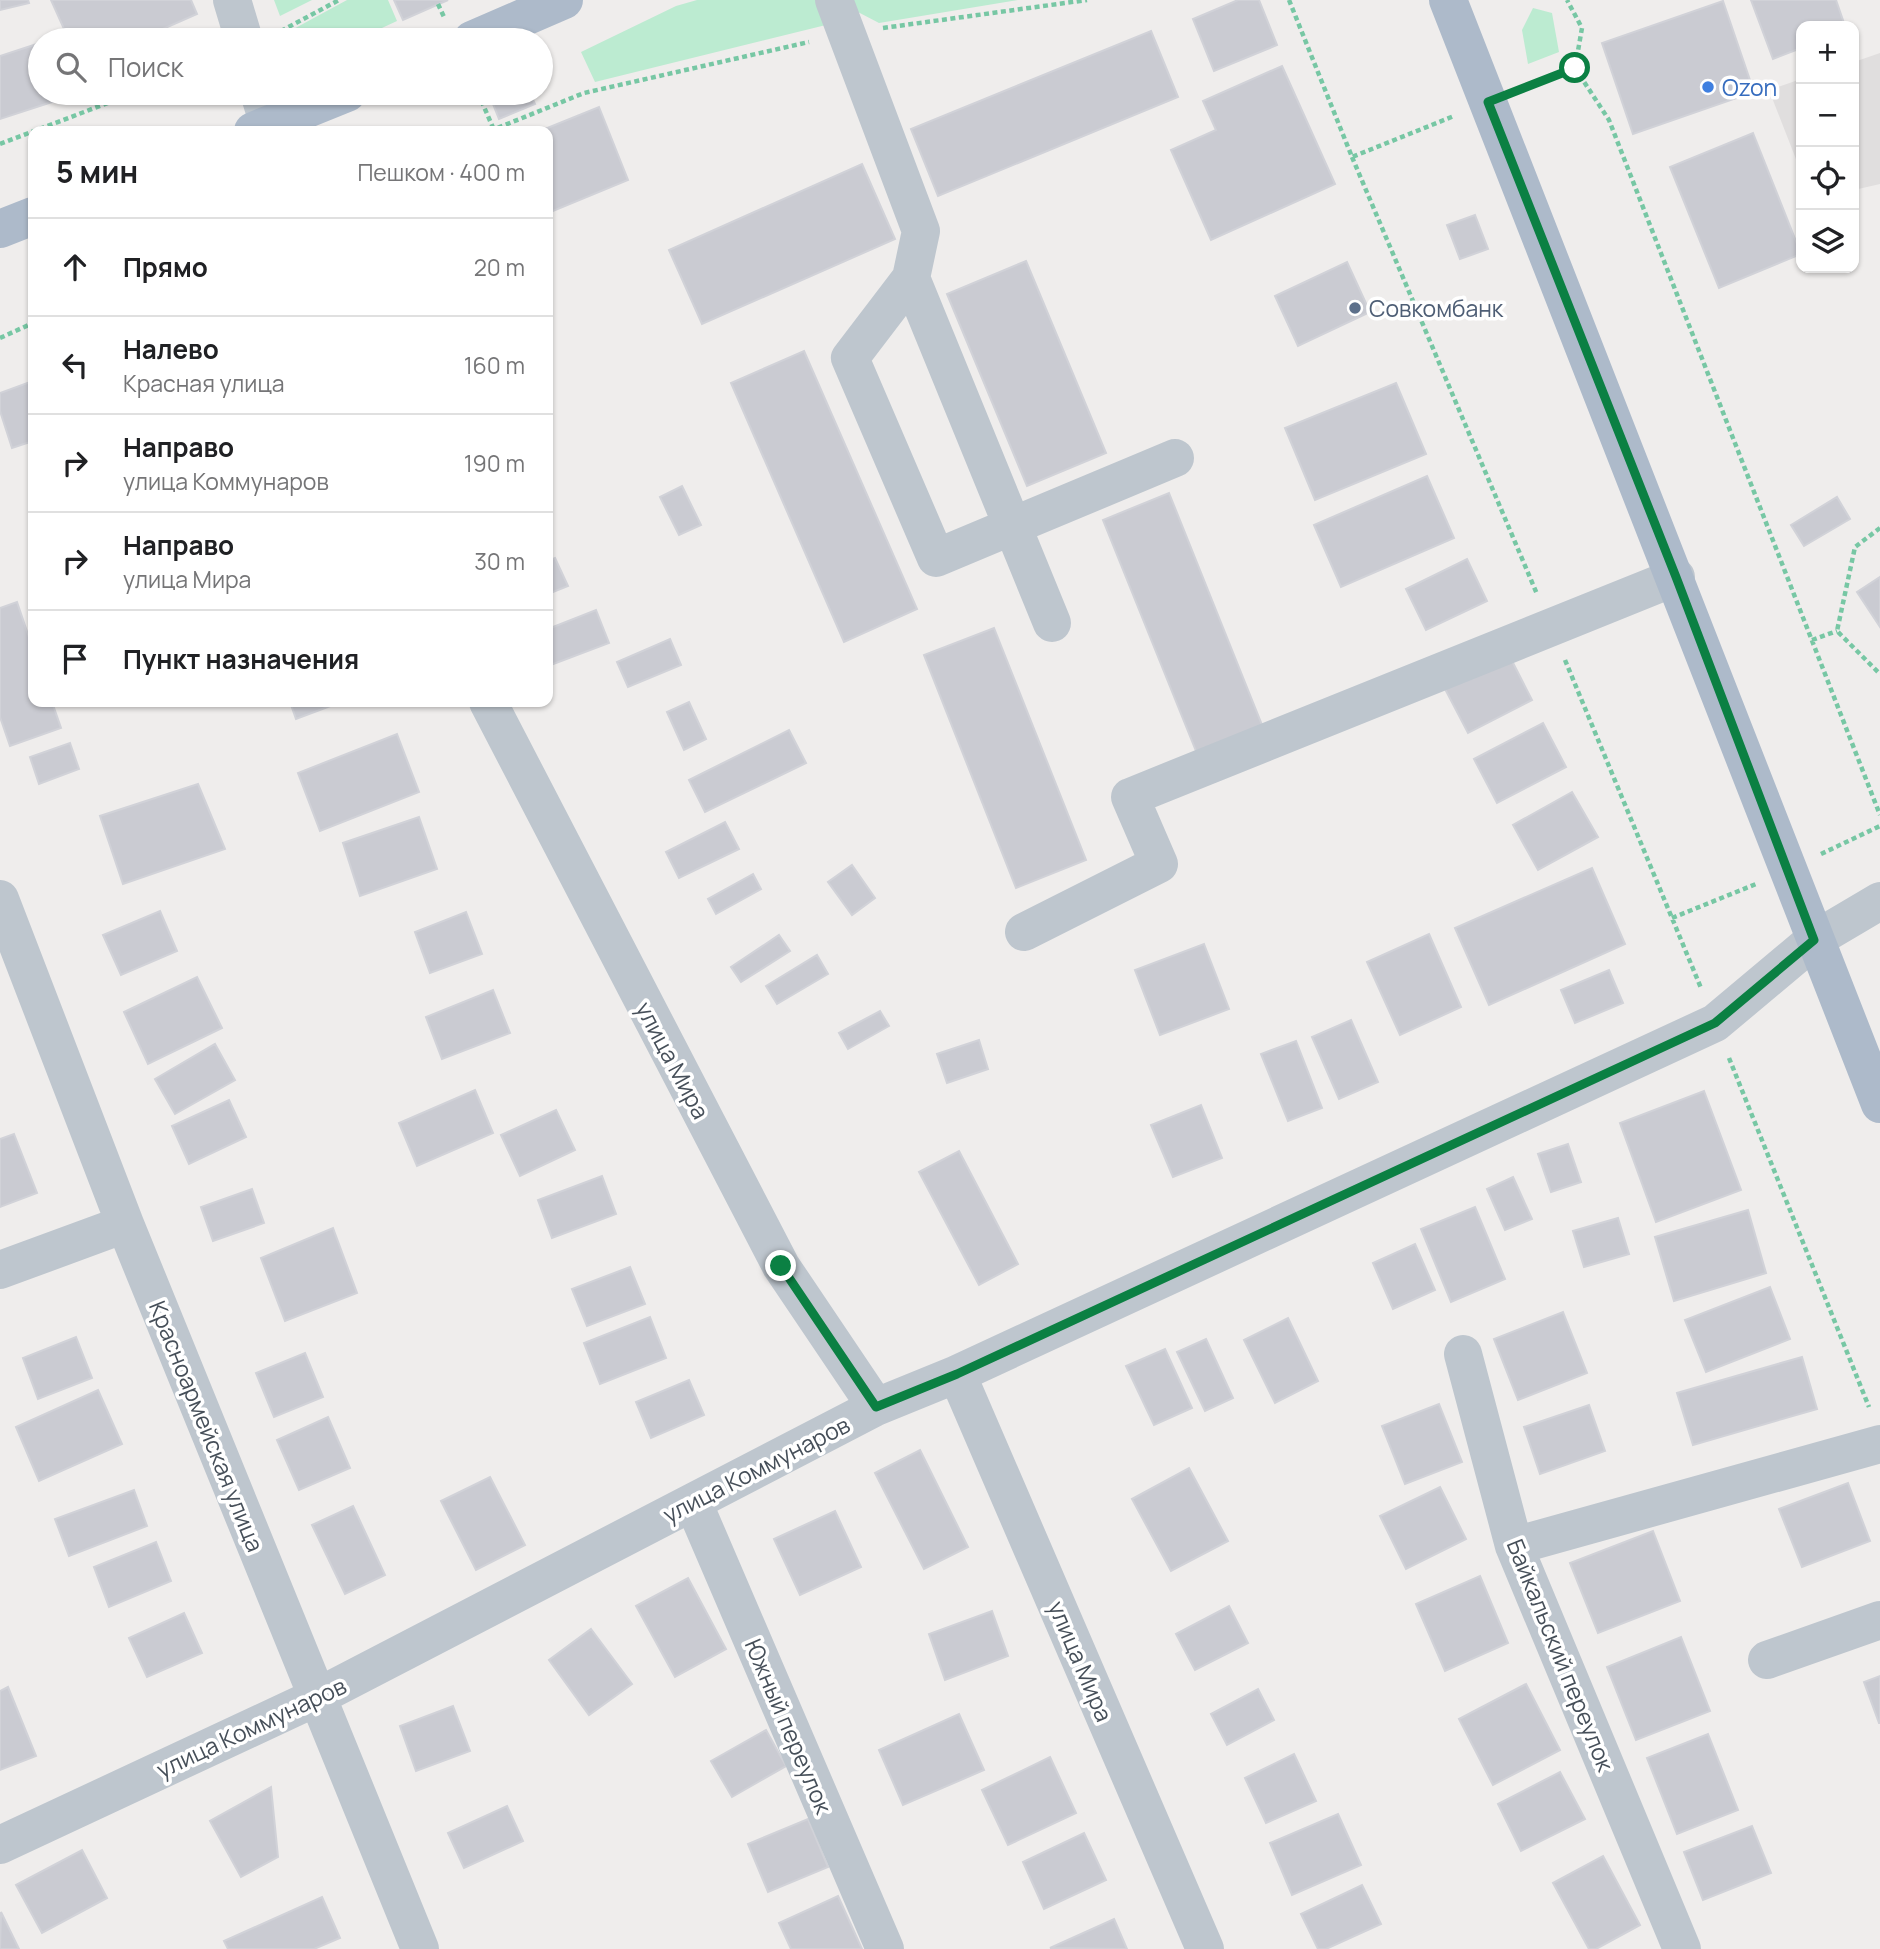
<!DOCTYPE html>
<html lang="ru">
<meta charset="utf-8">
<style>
:root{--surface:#fff;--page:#f6f6f6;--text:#202124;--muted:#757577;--line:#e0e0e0}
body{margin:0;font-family:Manrope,sans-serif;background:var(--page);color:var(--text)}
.controls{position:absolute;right:21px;top:21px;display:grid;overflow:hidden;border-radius:14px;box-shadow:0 2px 5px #0004}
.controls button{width:63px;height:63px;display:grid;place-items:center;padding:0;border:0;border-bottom:2px solid var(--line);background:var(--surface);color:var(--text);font:35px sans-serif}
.stop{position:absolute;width:21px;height:21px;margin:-16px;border:5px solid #0b8043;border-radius:50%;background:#fff}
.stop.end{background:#0b8043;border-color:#fff;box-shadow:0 2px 7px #0008}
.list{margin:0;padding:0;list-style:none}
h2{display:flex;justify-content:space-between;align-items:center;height:91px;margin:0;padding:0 28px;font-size:30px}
h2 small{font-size:23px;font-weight:400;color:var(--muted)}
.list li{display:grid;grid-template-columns:46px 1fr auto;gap:21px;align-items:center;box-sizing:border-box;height:98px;padding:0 28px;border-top:2px solid var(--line)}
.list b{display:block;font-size:26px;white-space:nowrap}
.list p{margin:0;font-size:23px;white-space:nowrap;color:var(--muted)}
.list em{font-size:23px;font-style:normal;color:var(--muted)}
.icon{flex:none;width:38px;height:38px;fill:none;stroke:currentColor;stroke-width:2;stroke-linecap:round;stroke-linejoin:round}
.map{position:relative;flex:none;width:1880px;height:1949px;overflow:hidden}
.search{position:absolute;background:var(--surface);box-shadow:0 2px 5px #0004;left:28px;top:28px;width:525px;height:77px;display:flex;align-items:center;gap:18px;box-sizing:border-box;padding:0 24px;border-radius:38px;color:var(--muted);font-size:26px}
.panel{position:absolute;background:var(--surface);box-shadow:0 2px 5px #0004;left:28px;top:126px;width:525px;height:581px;border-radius:14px}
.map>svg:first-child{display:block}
.education{fill:#e0dede}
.green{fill:#bcebd1}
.building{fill:#cacbd2;stroke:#d1d2d8;stroke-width:2}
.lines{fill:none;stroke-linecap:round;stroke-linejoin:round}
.path{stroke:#77c7a4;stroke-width:4.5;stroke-dasharray:5 3.5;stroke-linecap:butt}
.minor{stroke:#bec6ce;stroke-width:38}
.major{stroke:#adbaca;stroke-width:38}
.route{stroke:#0b8043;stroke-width:9}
.shop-dot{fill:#3f7fe0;stroke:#fff;stroke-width:2.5}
.service-dot{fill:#5c6f8a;stroke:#fff;stroke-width:2.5}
.labels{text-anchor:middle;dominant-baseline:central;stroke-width:7;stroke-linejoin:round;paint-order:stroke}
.shop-label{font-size:23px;fill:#366cbe;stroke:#fff;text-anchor:start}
.service-label{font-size:23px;fill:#4e5e75;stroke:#fff;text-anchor:start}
.street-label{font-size:23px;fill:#464f59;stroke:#fff}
</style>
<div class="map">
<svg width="1880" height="1949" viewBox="0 0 1880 1949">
<rect width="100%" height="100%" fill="#efedec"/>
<path class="education" d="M1880 53V184L1854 190V62Z
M1801 79V172L1769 90Z"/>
<path class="green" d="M274 0H312L280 16Z
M347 0H388L397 21 356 40H297L288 32Z
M697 0H816L826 25 595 82 581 52 676 6Z
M849 0H1018L879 23 856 11Z
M1533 8 1552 13 1559 52 1528 64 1522 30Z"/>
<path class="building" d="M0 0H28L29 3 0 10Z
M51 0H191L197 14 138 40H69Z
M394 0H448L403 20Z
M1238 0H1259L1277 45 1214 71 1193 19Z
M1751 0H1836L1845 26H1801V48L1773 59Z
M1723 1 1754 92 1633 134 1602 43Z
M1151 31 1178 97 938 196 911 129Z
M40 43V93H56L58 100 0 119V56Z
M1282 66 1335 184 1211 240 1171 150 1216 130 1203 101Z
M520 93H530L535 104 499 119 493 104Z
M599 107 628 180 548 213V131H540Z
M1753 133 1801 254 1719 288 1670 167Z
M862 164 895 239 702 324 669 250Z
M1475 215 1488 249 1460 259 1447 225Z
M1026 261 1106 453 1027 486 947 294Z
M1347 262 1370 312 1298 346 1275 296Z
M804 351 917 609 844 642 731 383Z
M30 382 33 392V441L12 448 0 411V393Z
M1396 383 1426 454 1315 500 1285 428Z
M1427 476 1454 538 1341 587 1314 525Z
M682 486 701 525 679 535 660 497Z
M1169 493 1264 730 1198 756 1103 520Z
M1837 497 1850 519 1804 546 1791 525Z
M555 558 568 586 548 594V561Z
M1467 559 1487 601 1426 630 1406 589Z
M1880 577V627L1857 592Z
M17 602 33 649V702H52L61 728 10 746 0 717V608Z
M596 610 609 643 548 666V629Z
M994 628 1086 860 1016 888 924 655Z
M670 639 681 665 628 687 617 662Z
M1509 655 1532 700 1468 733 1445 689Z
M290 702H341L296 719Z
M689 702 706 739 684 750 667 712Z
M1543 723 1566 767 1497 803 1474 759Z
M789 730 806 763 705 812 689 780Z
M397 734 419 792 320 831 298 773Z
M70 743 79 769 39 784 30 757Z
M198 784 225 849 123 884 100 816Z
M1572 792 1598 837 1538 870 1513 825Z
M419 817 437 869 360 896 343 843Z
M725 822 739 849 679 878 666 852Z
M852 865 875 898 852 915 828 882Z
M1592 868 1625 944 1489 1005 1455 928Z
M753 874 761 889 716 914 708 899Z
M160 911 177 951 121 975 103 935Z
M466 912 482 954 430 973 415 932Z
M1429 934 1461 1007 1400 1035 1367 962Z
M779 935 790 951 741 982 731 967Z
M1204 944 1229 1009 1160 1035 1135 970Z
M817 955 828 974 777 1004 766 986Z
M1609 970 1623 1003 1575 1023 1561 990Z
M197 977 222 1028 148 1064 124 1012Z
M493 990 510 1033 442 1059 426 1017Z
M880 1011 889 1026 848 1049 839 1033Z
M1351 1020 1378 1082 1339 1099 1312 1037Z
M979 1040 988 1069 947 1083 937 1054Z
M1296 1041 1322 1108 1288 1121 1261 1054Z
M215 1044 235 1080 175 1114 155 1079Z
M475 1090 493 1133 417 1166 399 1123Z
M1704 1091 1741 1190 1656 1222 1620 1123Z
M229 1100 246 1137 189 1164 172 1126Z
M1201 1105 1222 1158 1173 1177 1151 1125Z
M556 1110 575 1150 520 1176 501 1135Z
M14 1134 37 1193 0 1207V1139Z
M1568 1144 1581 1182 1551 1192 1538 1154Z
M959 1151 1018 1264 979 1285 919 1172Z
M602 1176 616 1214 552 1238 538 1200Z
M1513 1177 1532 1219 1505 1230 1487 1189Z
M252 1189 264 1223 213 1241 201 1207Z
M1475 1207 1505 1279 1451 1302 1421 1229Z
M1748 1210 1766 1273 1674 1301 1655 1237Z
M1618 1218 1629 1254 1584 1267 1573 1231Z
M333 1228 357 1293 285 1321 261 1258Z
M1415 1244 1435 1290 1393 1309 1373 1263Z
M630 1267 645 1304 587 1326 572 1289Z
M1770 1287 1790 1339 1706 1372 1685 1320Z
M1563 1312 1587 1373 1518 1400 1494 1339Z
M650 1317 666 1358 600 1384 584 1343Z
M1288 1318 1318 1381 1275 1403 1244 1340Z
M76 1337 92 1378 38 1399 23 1358Z
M1206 1339 1233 1398 1205 1411 1177 1352Z
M1165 1349 1192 1408 1154 1425 1126 1366Z
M305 1353 323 1397 274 1417 256 1373Z
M1802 1357 1817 1409 1693 1445 1677 1393Z
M689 1380 704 1415 651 1438 636 1402Z
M98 1390 122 1444 39 1481 16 1427Z
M1439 1404 1462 1462 1405 1484 1382 1426Z
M1589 1405 1605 1451 1540 1474 1524 1427Z
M328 1417 350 1468 299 1490 277 1440Z
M920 1450 968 1547 924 1569 875 1473Z
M1189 1468 1228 1541 1171 1571 1132 1499Z
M490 1477 525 1545 476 1570 441 1501Z
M1848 1483 1870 1541 1802 1567 1779 1509Z
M1440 1487 1466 1539 1406 1569 1380 1516Z
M134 1490 147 1526 69 1556 55 1519Z
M353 1506 385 1575 345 1594 312 1525Z
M835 1511 861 1567 800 1595 774 1539Z
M1653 1531 1680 1601 1598 1633 1570 1563Z
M156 1542 171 1581 109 1607 94 1567Z
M1480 1576 1508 1643 1445 1671 1416 1604Z
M688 1578 726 1649 675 1677 636 1606Z
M1229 1606 1248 1643 1195 1670 1176 1634Z
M992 1611 1008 1656 945 1680 929 1634Z
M184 1613 202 1653 147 1677 129 1638Z
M591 1629 632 1684 589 1715 549 1660Z
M1681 1637 1710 1711 1636 1740 1607 1667Z
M1880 1676V1723H1879L1864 1682Z
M1526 1684 1560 1750 1493 1785 1459 1719Z
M8 1687 36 1756 0 1770V1691Z
M1258 1689 1274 1720 1227 1745 1211 1714Z
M453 1706 470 1751 416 1771 400 1726Z
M959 1714 984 1770 903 1805 879 1750Z
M766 1730 786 1766 732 1797 711 1761Z
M1708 1734 1738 1810 1677 1834 1647 1758Z
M1294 1754 1316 1801 1266 1823 1245 1778Z
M1050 1757 1076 1813 1008 1845 982 1790Z
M1560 1772 1585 1819 1521 1851 1498 1804Z
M271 1787 278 1857 241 1877 210 1821Z
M507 1806 523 1841 464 1868 448 1833Z
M1338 1814 1361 1865 1292 1895 1270 1843Z
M808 1819 828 1867 768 1892 748 1844Z
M1752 1826 1771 1873 1703 1900 1684 1852Z
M1084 1833 1106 1880 1044 1909 1023 1862Z
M82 1850 107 1898 42 1933 16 1885Z
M1603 1856 1640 1925 1596 1949H1589L1553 1883Z
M1362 1885 1381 1924 1326 1949H1318L1301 1914Z
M838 1896 862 1949H791L779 1923Z
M322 1897 340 1938 314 1949H228L224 1941Z
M1 1912 19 1949H0Z
M1114 1919 1127 1949 1050 1948Z"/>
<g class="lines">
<path class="path" d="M1289 0 1352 157 1454 116
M438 4 444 17
M883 28 1087 0
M281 31 339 0
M1575 68 1609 120 1880 815
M1521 89 1575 68 1582 28 1567 0
M478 93 494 130
M490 131 584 93 809 42
M0 144 134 93
M1352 157 1537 594
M0 338 33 323
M1880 528 1855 547 1837 631 1880 674
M1812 640 1837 631
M1565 660 1701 988
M1821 854 1880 826
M1672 918 1756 884
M1729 1058 1869 1407"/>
<path class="minor" d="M232 0 244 40
M834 0 921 231 911 278 850 358 936 558 1175 458
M259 93 271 131
M911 278 1052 623
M488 702 781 1266 876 1407
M0 899 125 1224 420 1949
M1024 932 1159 864 1130 797 1676 577
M0 1270 125 1224
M1463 1354 1514 1546 1682 1949
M957 1374 1205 1949
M693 1502 885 1949
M1514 1546 1880 1444
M1767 1660 1880 1620
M0 1845 317 1697 876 1407 957 1374 1715 1023 1814 940 1880 901"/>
<path class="major" d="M1448 0 1880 1104
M472 40 564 0
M253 131 347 93
M0 229 33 216"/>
</g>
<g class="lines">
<path class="route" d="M781 1266 876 1407 957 1374 1715 1023 1814 940 1676 577 1488 102 1575 68"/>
</g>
<circle class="shop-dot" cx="1708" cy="87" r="7"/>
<circle class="service-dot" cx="1355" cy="308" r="7"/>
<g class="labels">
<g class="shop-label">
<text x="1722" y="87">Ozon</text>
</g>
<g class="service-label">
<text x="1369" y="308">Совкомбанк</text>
</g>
<g class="street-label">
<text transform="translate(673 1060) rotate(62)">улица Мира</text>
<text transform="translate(207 1426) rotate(68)">Красноармейская улица</text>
<text transform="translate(756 1469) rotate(-27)">улица Коммунаров</text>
<text transform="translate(1561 1655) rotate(68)">Байкальский переулок</text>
<text transform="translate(1081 1661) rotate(67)">улица Мира</text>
<text transform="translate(789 1726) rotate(67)">Южный переулок</text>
<text transform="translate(251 1727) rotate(-25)">улица Коммунаров</text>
</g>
</g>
</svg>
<div class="controls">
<button>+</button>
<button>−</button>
<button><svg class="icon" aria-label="locate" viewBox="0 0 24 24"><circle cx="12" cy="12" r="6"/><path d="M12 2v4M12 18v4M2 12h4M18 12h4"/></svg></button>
<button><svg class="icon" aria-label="layers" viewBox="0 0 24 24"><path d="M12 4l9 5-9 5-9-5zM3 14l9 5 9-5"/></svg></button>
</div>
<div class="stop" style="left:1575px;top:68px"></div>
<div class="stop end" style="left:781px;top:1266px"></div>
<div class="search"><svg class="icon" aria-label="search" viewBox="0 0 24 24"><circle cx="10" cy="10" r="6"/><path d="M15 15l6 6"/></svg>Поиск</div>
<section class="panel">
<h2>5 мин<small>Пешком · 400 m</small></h2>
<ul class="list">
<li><svg class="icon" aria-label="ahead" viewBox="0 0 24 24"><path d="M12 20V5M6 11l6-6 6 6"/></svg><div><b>Прямо</b></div><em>20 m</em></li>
<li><svg class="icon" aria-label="left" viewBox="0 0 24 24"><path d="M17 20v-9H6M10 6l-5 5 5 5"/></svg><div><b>Налево</b><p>Красная улица</p></div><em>160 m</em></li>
<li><svg class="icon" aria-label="right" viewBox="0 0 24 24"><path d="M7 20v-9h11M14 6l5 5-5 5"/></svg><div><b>Направо</b><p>улица Коммунаров</p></div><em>190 m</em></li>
<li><svg class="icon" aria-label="right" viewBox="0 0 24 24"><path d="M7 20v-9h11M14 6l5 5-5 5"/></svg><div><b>Направо</b><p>улица Мира</p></div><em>30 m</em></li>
<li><svg class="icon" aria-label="arrive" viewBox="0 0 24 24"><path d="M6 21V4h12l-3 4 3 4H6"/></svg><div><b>Пункт назначения</b></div></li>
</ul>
</section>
</div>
